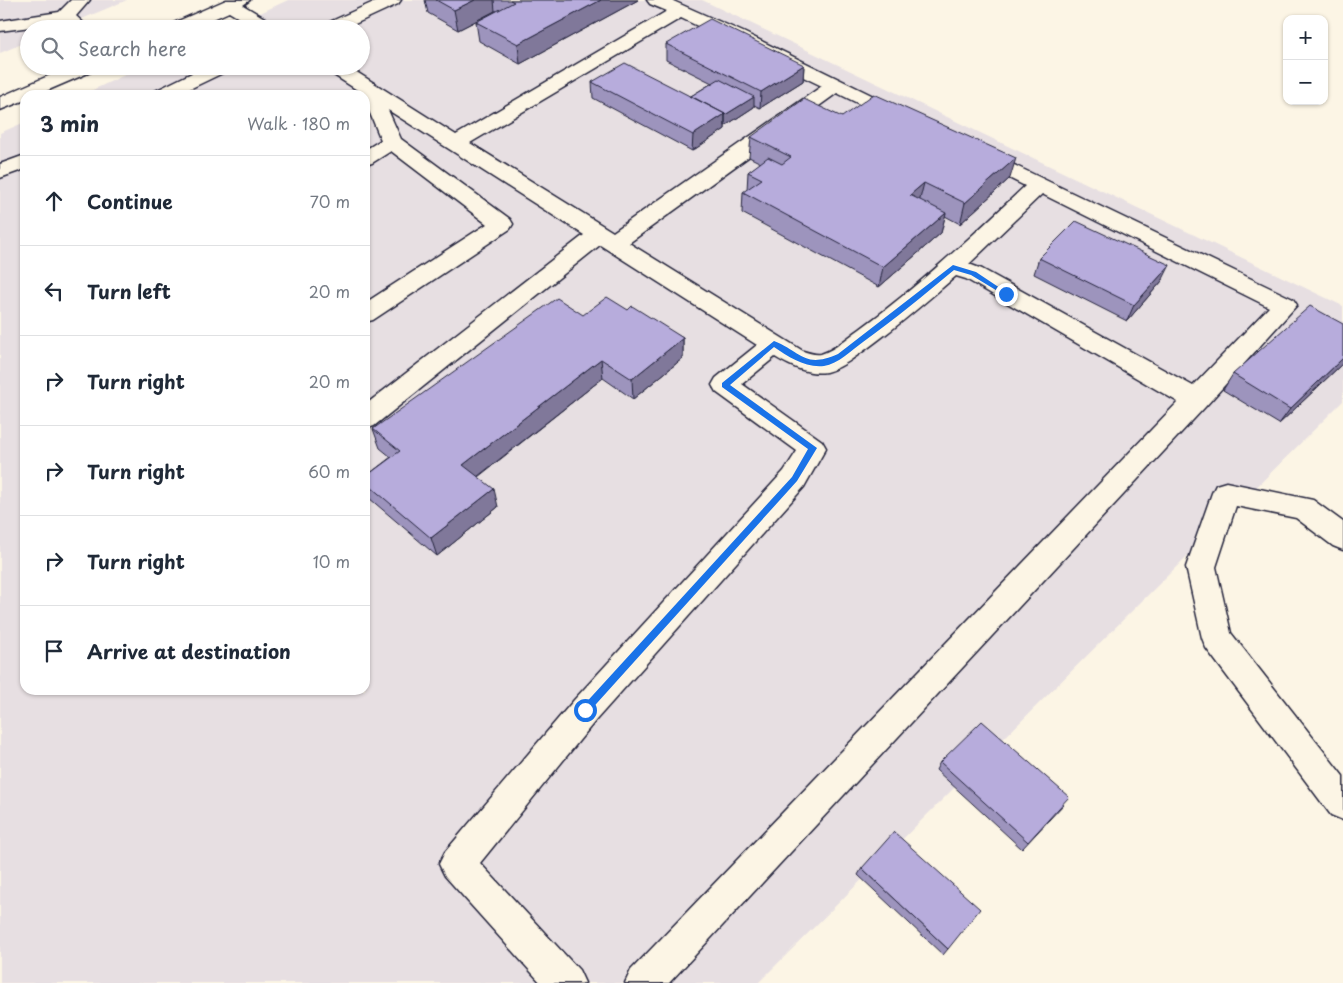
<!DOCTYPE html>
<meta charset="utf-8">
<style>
:root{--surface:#fff;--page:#f2f2f3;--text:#1f2937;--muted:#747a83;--line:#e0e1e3}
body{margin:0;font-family:"Playpen Sans",sans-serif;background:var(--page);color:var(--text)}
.controls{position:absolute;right:15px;top:15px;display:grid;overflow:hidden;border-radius:10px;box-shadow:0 1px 4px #0004}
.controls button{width:45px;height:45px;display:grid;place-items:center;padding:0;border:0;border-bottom:1px solid var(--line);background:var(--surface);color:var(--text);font:25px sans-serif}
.stop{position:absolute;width:15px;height:15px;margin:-11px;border:4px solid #1a73e8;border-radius:50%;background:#fff}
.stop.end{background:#1a73e8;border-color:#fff;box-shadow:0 1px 5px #0008}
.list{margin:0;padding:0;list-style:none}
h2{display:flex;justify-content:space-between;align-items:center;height:65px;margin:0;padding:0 20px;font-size:21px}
h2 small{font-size:16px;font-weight:400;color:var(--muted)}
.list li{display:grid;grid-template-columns:32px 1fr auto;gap:15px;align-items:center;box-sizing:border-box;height:90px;padding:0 20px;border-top:1px solid var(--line)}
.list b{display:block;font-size:19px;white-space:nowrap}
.list em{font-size:16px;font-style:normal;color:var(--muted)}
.icon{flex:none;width:28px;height:28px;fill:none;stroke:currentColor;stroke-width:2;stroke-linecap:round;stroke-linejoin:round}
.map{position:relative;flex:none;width:1343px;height:983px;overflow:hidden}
.search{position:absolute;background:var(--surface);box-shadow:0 1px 4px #0004;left:20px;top:20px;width:350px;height:55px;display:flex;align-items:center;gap:12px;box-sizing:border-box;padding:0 18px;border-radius:28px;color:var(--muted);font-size:19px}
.panel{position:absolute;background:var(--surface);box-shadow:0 1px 4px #0004;left:20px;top:90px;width:350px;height:605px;border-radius:15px}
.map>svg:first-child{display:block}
.built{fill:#e7dfe2}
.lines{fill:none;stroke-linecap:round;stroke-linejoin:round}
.minor-casing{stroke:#22223b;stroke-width:3}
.minor{fill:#fcf5e5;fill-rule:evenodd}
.wall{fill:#9d94bd;stroke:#22223b}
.shaded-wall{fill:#80789a;stroke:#22223b}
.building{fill:#b7acdc;stroke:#22223b}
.route{fill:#1a73e8}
</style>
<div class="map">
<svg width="1343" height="983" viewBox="0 0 1343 983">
<rect width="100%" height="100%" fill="#fcf5e5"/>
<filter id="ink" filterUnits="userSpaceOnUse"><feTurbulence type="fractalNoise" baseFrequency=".02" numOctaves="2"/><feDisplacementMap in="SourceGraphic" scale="10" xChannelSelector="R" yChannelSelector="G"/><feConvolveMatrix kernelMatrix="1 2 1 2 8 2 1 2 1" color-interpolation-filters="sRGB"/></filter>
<g filter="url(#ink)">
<path class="built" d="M0 0H127L58 29H29V41L0 53Z
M288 0H702L1343 306V401L758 983H0V133L25 122V690H365V95H82L144 66H361V29H226Z"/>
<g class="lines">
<defs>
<path id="minor" d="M71 0H90L76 16 90 29H69L61 23 0 31V21L59 12Z
M226 0H250L243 5 276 25 279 29H257L229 12 191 29H166L169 25Z
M378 0H401L398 4 344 29H320L323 25Z
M647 0H671L743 32 906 112 909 116 906 120 899 122 892 120 837 93 629 243 803 351C809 353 815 355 821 354 835 350 848 337 860 329 919 286 972 236 1025 186L973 160 970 156 973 152 980 150 987 152 1293 299 1297 305 1205 407 669 983H625L631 970 1178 402 966 279 956 276C928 300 899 325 869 347 856 356 842 368 826 372 808 375 790 366 775 357L742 384 822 441 826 448 804 487 596 720 480 863 579 970 585 983H541L445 876 439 864 445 852 574 700 784 471 797 451 716 392 712 385 716 378 757 345 600 245 374 426 365 429V405L584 235 388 110 401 139 510 219 513 224 510 229 373 320 365 322V303L487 224 391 151 372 163 365 165V150L381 140 365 101V95L326 70 324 66H347L456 135 667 11 650 4ZM681 18 822 86 613 232 470 143ZM1042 194 1269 307 1193 386 982 269 969 264Z
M71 66H97L95 70 37 95H25V100L0 110V97Z
M206 66H231L229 70 177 95H152L155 91Z
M25 155V169L0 178V164Z
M1226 482 1313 500 1343 522V550L1333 546 1296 518 1236 506 1216 567 1231 633 1343 776V820L1331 815 1206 648 1202 638 1186 567 1212 493 1216 485Z"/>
</defs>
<use href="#minor" class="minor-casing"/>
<use href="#minor" class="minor"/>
</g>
<path class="wall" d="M425 0H638L520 64 479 41 476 22 497 11H495L458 30 428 13Z
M666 44 804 65 803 81 760 108 754 105V107L725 126V129L692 151 593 98 592 82 691 96 712 83 666 60Z
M842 117 1010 178 960 224 945 216 941 233 879 287 742 213 743 192 747 190 748 172 761 163 749 157 751 137Z
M1039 258 1162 281 1127 321 1034 274Z
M628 310 683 338V358L633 399 603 378 478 477 498 507 437 556 369 498 365 487V477L391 457 380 448 373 429Z
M1343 324V363L1279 424 1223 390 1233 374Z
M940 762 1063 805 1022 849 936 770Z
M862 868 948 949 943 955 858 875Z"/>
<path class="shaded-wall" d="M475 0H494L495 11 458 30 454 10Z
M601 0H638L520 64 518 44Z
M804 65 803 81 760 108 761 92Z
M754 97V107L725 126V115Z
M725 114V129L692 151 693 135Z
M1016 158 1010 178 960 224 965 203Z
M924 183 919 203 910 195Z
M946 213 941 233 879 287 883 267Z
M1170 265 1162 281 1127 321 1134 305Z
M683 338V358L633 399 632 379Z
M1343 358V363L1279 424 1290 409Z
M601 359 603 378 468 484 463 465Z
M494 489 498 507 437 556 431 538Z"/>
<path class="building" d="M436 0H475L454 10Z
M510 0H601L518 44 476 22 514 2Z
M710 19 804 65 761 92 666 44Z
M625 63 725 114 693 135 592 82Z
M719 79 754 97 725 115V114L691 96Z
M278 92 282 95H272Z
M874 94 1016 158 965 203 924 183 910 195 946 213 883 267 743 192 762 179 748 172 768 157 782 164 791 157 751 137 804 99 842 117Z
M1076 221 1170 265 1134 305 1039 258Z
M607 297 628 310 632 306 683 338 632 379 601 359 463 465 494 489 431 538 365 482V477L400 451 373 429 557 298 583 315Z
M1310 306 1343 324V358L1290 409 1233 374Z
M982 721 1069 797 1028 842 940 762Z
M894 832 980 909 948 949 862 868Z"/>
</g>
<path class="route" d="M953 265 976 272 1009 294 1004 295 971 275 954 270C924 295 895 319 863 342 852 350 838 364 824 366 805 368 789 357 774 347L730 385 817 448 797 481 588 713H582V707L792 477 808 449 722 387V383L774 341C802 352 804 369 838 354Z"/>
</svg>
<div class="controls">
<button>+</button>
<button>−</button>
</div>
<div class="stop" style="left:585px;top:710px"></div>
<div class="stop end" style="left:1006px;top:294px"></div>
<div class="search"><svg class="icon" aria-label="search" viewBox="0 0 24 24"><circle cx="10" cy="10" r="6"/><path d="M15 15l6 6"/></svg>Search here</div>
<section class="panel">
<h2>3 min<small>Walk · 180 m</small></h2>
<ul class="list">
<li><svg class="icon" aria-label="ahead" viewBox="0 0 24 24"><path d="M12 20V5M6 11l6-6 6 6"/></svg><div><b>Continue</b></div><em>70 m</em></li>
<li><svg class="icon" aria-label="left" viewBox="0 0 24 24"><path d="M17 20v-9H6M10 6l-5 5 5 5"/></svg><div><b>Turn left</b></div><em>20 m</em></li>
<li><svg class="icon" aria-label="right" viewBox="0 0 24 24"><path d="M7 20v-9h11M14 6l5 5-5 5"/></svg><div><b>Turn right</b></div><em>20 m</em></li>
<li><svg class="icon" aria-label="right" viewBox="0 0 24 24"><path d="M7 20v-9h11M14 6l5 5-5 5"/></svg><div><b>Turn right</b></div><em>60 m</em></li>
<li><svg class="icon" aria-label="right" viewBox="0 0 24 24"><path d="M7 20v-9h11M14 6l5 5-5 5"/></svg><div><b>Turn right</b></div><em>10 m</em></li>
<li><svg class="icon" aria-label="arrive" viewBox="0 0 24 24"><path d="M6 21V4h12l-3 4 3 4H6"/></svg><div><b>Arrive at destination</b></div></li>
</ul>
</section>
</div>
